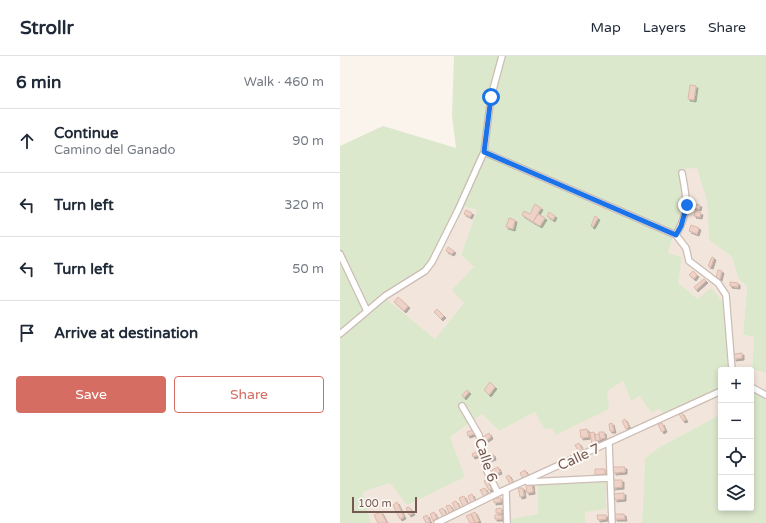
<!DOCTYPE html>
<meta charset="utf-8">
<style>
:root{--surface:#fff;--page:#f2f2f3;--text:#1f2937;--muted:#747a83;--line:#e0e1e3;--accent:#d56d62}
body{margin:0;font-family:"Varela Round",sans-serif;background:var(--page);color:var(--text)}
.controls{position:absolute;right:12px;bottom:12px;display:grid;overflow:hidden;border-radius:4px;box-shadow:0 2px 6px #0003}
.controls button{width:36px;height:36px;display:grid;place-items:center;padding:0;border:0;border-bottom:1px solid var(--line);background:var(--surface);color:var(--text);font:20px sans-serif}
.scale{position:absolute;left:12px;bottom:10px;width:65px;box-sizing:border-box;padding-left:4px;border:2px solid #745a52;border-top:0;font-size:11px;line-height:14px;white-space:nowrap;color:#745a52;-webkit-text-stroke:3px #fdf8f4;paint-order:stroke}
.stop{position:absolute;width:12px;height:12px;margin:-9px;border:3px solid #1a73e8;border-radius:50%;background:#fff}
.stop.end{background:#1a73e8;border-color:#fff;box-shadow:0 1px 4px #0008}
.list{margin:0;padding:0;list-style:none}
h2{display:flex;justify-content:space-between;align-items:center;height:52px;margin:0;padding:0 16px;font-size:17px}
h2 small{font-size:13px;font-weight:400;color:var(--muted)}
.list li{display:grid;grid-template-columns:26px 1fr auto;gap:12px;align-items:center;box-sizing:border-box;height:64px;padding:0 16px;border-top:1px solid var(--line)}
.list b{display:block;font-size:15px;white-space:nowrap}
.list p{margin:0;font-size:13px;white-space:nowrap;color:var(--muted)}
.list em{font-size:13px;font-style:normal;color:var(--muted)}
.actions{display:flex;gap:8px;padding:12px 16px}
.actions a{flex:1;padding:9px 0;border:1px solid var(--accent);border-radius:4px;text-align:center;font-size:14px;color:var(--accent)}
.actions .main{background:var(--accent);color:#fff}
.icon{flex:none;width:22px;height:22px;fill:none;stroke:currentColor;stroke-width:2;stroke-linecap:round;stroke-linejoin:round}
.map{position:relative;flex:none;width:426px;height:467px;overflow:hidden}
header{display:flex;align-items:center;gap:24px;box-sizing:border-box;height:56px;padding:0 20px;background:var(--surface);border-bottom:1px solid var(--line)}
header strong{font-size:19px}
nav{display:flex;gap:22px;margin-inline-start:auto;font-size:14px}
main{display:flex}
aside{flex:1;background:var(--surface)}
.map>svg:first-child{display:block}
.residential{fill:#f2e5dc}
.green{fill:#dbe8cc;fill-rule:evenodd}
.building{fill:#edd2c8;stroke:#deb8aa;filter:url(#shadow)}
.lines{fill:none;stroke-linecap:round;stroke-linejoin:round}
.street-casing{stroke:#ccbcb4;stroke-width:8}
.street{stroke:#fff;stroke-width:5.5}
.route{stroke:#1a73e8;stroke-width:5}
.labels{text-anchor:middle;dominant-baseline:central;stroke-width:4;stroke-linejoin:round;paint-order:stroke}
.street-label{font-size:14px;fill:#745a52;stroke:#fdf8f4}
</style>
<header>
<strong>Strollr</strong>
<nav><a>Map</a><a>Layers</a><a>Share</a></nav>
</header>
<main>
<aside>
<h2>6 min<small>Walk · 460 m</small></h2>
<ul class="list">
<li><svg class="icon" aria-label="ahead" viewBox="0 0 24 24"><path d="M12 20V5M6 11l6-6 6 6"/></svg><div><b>Continue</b><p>Camino del Ganado</p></div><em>90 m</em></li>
<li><svg class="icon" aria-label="left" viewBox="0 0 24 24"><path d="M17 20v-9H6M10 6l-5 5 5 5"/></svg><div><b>Turn left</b></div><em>320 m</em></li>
<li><svg class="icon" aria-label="left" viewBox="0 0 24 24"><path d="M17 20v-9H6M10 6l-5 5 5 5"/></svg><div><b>Turn left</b></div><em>50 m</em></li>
<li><svg class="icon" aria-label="arrive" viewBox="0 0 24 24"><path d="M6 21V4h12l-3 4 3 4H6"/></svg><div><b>Arrive at destination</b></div></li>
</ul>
<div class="actions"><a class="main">Save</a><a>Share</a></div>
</aside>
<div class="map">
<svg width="426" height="467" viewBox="0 0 426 467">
<defs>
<filter id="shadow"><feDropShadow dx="2" dy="2" stdDeviation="0" flood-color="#0004"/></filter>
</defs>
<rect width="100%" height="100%" fill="#fbf4ed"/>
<path class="residential" d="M357 111 367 146 369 184 392 201 398 222 407 231 403 279 414 281 412 313 426 317V343L411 335V314H388L383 246 358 243 337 227 342 201 328 197 344 145 340 113Z
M125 151 137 154 121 199 134 211 124 247 95 283 44 242 92 211Z
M283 325 291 345 300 340 319 353 379 338 381 342V358L318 392 305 402 302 467H245V456L198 459 171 463V467H31L23 436 50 427 125 422 110 381 142 358 159 375 195 356 204 373Z"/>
<path class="green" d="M114 0H426V317L412 313 414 281 403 279 407 231 398 222 392 201 369 184 367 146 357 112 340 113 344 145 328 197 342 201 338 227 358 243 371 232 383 246 388 314H381V342L379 338 325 358 319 353 311 356 300 340 291 345 283 325 267 335 269 353 216 379 212 372 204 373 195 356 159 375 142 358 110 381 125 421 67 449 50 427 23 436 31 467H0V90L43 70 116 92 112 60ZM125 151 137 154 121 199 134 211 112 234 124 247 95 283 45 242 92 211Z
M411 335 426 343V467H302L305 402 318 392 381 358V452H411Z
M266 426V453L245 456V467H171V463L198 458V429Z"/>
<path class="building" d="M350 29 356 30 354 44 348 43Z
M195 148 201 152 193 166 182 159 184 155 190 158Z
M354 148 360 149 359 153 353 152Z
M126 154 132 157 130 161 124 158Z
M355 155 361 157 360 161 354 160Z
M209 156 215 160 213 164 207 160Z
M198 158 205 162 200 170 193 166Z
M255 160 258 162 253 171 251 170Z
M169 162 175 164 173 173 166 171Z
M351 169 359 172 357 178 349 175Z
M108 191 114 195 112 198 106 195Z
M372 201 374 202 371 211 368 210Z
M378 214 382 215 380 223 376 222Z
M353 215 357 219 354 223 349 219Z
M364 223 366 225 356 234 354 231Z
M390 226 398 227V231L390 230Z
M58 241 68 250 64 255 54 246Z
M97 253 104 260 101 263 94 256Z
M402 297V302L394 303V298Z
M150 326 155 331 149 339 144 334Z
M127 334 129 336 124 342 122 339Z
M342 357 346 364 343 365 339 358Z
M285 363 289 371 286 373 282 365Z
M272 367 274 375H270L269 368Z
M322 367 325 374 322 376 318 369Z
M247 373 249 381 241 382 240 374Z
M133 374 134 378 128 380 127 376Z
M254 376 256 388 252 389 250 377Z
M259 376H264L265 382 260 383Z
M149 377 151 381 145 385 143 381Z
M259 378 260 384 256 385 255 379Z
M239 387 243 395 239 397 235 389Z
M138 395 139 399 133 401 132 398Z
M153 398 154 402 149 404 147 400Z
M158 411 160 416 153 419 150 415Z
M273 411H285V416L274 417Z
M255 413H265V418L255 419Z
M185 414 188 420 183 423 180 417Z
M169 419 173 427 170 428 166 421Z
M147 424 152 433 149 434 144 425Z
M272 424H282V431L272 432Z
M192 428 193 436 187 437 186 429Z
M145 432 148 438 144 441 140 434Z
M178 432H183L184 440 180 441Z
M284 437V443L275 444 274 438Z
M132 438 135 445 131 447 128 440Z
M124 440 128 449 123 451 119 442Z
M154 442H161V446L154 447Z
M116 445 120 452 116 454 112 447Z
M57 446 64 461 60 463 53 449Z
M110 449 113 455 109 457 106 450Z
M69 451 73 457 69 459 66 452Z
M103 452 107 459 103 461 99 454Z
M161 452 162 457H156V453Z
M41 456 47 467H38L34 459Z
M94 456 97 462 93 465 90 458Z
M135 456 139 465 136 467 131 458Z
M131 458 135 467H130L126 460Z
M275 458H284L285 463H275Z
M87 459 90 466 89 467H86L83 461Z
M155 459H161L162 463H155Z
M257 459H266V463L258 464Z"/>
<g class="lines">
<defs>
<path id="street" d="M144 96 336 179 346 192 349 205 378 227 386 239 392 314
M336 179C350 153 347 144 342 117
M0 198 27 255
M0 278 45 240 85 215 92 206 118 154 144 96 151 41 162 0
M411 331 426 339
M122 350 139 379 147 415 158 437
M269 387 272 467
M188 426 270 422
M166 434 167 467
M97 467 158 437 381 335"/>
</defs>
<use href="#street" class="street-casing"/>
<use href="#street" class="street"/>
</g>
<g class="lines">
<path class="route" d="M151 41 144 96 336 179 341 170 347 149"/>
</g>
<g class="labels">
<g class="street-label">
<text transform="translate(239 401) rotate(-25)">Calle 7</text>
<text transform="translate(146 404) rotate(72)">Calle 6</text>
</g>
</g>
</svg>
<div class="controls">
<button>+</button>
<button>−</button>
<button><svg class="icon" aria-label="locate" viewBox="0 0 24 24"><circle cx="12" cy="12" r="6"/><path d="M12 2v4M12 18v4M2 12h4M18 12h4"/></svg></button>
<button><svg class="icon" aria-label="layers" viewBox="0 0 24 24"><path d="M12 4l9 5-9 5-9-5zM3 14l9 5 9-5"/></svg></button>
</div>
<div class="scale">100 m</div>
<div class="stop" style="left:151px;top:41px"></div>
<div class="stop end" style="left:347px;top:149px"></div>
</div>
</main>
